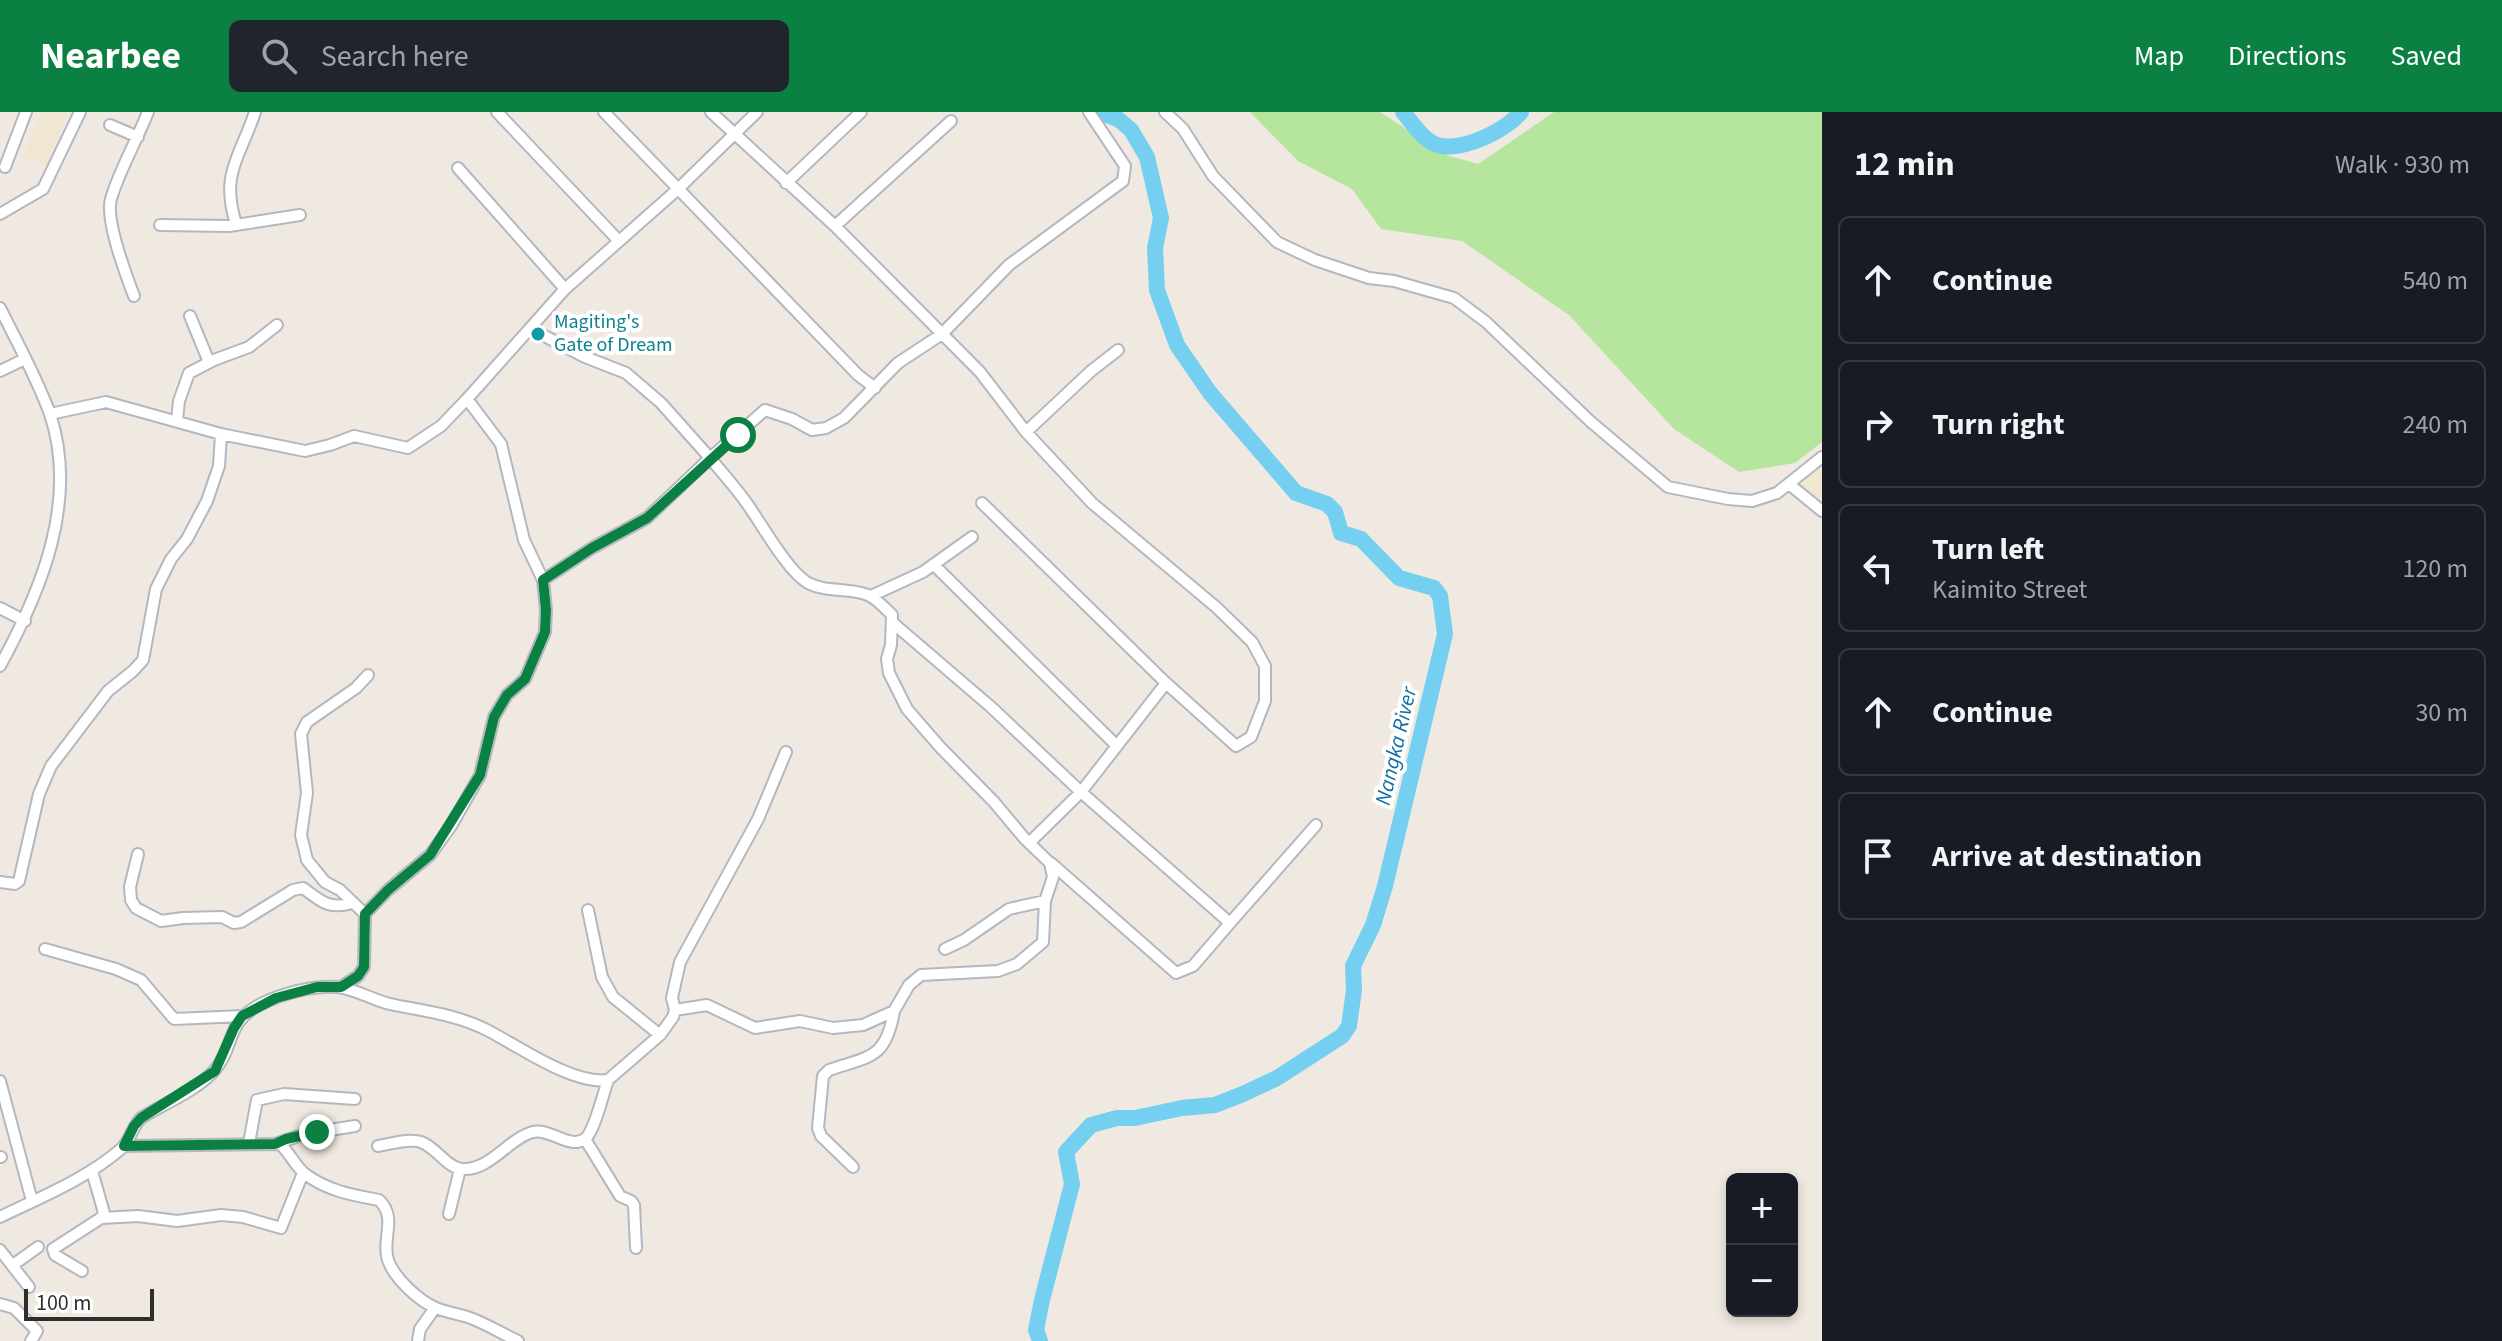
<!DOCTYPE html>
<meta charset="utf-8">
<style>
:root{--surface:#171b24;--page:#20242c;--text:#f1f3f6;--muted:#9ea1a6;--line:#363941;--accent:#0b8043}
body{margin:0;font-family:"Source Sans 3",sans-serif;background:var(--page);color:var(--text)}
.controls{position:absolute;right:24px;bottom:24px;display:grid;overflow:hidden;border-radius:12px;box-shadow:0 4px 12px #0003}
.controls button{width:72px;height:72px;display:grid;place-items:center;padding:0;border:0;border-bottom:2px solid var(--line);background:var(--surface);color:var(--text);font:40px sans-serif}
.scale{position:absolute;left:24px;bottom:20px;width:130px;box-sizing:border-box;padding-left:8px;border:4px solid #2e2e2e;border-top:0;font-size:22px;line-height:28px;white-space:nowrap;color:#2e2e2e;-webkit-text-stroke:6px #fff;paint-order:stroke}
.stop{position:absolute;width:24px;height:24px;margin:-18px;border:6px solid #0b8043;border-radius:50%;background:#fff}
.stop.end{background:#0b8043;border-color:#fff;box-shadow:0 2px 8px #0008}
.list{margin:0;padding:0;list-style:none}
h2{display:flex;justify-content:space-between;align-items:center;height:104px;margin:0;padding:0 32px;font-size:34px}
h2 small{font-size:26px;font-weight:400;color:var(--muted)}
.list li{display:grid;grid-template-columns:52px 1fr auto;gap:24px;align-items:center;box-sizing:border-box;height:128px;margin:0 16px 16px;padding:0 16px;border:2px solid var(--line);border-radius:12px}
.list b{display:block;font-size:30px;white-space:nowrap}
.list p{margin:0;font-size:26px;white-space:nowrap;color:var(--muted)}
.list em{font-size:26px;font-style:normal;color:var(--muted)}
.icon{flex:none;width:44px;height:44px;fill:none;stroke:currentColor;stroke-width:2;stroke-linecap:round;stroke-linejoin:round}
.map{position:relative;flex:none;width:1822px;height:1229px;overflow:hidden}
header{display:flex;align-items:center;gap:48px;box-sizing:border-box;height:112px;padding:0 40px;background:var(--accent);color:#fff}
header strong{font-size:38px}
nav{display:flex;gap:44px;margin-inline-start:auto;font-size:28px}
.search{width:560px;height:72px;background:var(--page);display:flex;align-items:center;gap:20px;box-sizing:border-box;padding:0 28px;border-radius:12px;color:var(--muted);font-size:30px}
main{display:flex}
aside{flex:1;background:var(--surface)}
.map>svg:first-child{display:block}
.education{fill:#f0e6d1}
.green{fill:#b6e59e}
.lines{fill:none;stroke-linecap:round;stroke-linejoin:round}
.river{stroke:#75cff0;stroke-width:16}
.minor-casing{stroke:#b4b7c1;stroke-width:14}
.minor{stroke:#fff;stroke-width:10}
.route{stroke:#0b8043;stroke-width:10}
.culture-dot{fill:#0f9aa8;stroke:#fff;stroke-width:3}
.labels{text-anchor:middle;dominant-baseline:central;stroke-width:8;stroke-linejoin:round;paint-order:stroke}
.culture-label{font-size:20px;fill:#0d838f;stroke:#fff;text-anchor:start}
.water-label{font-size:22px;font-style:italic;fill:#0d6fa3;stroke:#fff}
</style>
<header>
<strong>Nearbee</strong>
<div class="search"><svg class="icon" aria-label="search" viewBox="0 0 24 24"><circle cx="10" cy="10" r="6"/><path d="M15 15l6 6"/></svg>Search here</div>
<nav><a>Map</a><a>Directions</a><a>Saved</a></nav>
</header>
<main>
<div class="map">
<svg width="1822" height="1229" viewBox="0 0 1822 1229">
<rect width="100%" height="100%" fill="#efe9e1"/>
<path class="education" d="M41 0H68L46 53 23 45Z
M1822 348V393L1793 371Z"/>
<path class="green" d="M1250 0H1380L1446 43 1478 52 1554 0H1822V330L1795 351 1739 360 1674 317 1569 203 1462 129 1381 117 1352 77 1298 49Z"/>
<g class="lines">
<path class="river" d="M1403 0C1413 12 1425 31 1441 34 1466 38 1506 18 1521 0
M1040 1229 1036 1218 1042 1188 1072 1072 1066 1040 1091 1013 1117 1006H1135L1182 996 1215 993 1243 982 1277 966 1342 924 1349 914 1354 878 1353 854 1373 813 1385 774 1445 522 1440 484 1434 476 1399 466 1361 427 1341 421 1335 400 1327 392 1296 381 1210 281 1177 233 1157 178 1155 136 1161 106 1147 45 1131 18 1118 7 1098 0"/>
<defs>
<path id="minor" d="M497 0 618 128
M604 0 858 263 875 276
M711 0 835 114 980 260 1026 320 1092 391 1216 495 1252 530 1265 554V589L1251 625 1236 634 1166 571 982 391
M1165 0 1183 17 1213 64 1277 130 1315 148 1369 166 1394 169 1454 186 1486 210 1591 310 1668 375 1728 387 1752 389 1777 381 1822 345
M110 13 138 25
M5 55 26 0
M458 56 565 177
M786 71 861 0
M0 102 43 77 80 0
M236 112C220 61 240 46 255 0
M160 113 229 114 300 103
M835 114 951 9
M134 184C126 163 105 108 111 87 119 59 137 28 148 0
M0 196C17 230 37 266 50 302 79 389 41 479 0 554
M190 204 209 250
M531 217 585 245 626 261 661 291 710 346 647 406 592 436 543 468
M0 259 25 247
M50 302 106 290 221 322 305 339 330 333 354 324 408 336 441 314 467 287
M177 308 179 289 189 261 214 248 249 235 277 213
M1026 320 1091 259 1118 238
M1789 372 1822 399
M934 453 1117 634
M871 484 923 460 972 425
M0 496 25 509
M893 511 991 595 1081 680 1230 811 1193 854 1176 861 1051 751
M1029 731 1081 680 1166 571
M138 742 130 775 131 788 136 796 161 809 183 806 222 805 234 811 241 810 293 778 303 776C321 789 328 798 352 791
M0 770 15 772 19 769 39 682 51 654 108 579 133 559 143 548 156 477 171 447 187 427 207 389 219 354 221 322
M1045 789 1053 765 1050 751 1025 727 994 690 940 635 907 597 889 561 887 547 891 533 892 503C885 496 877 487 868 483 849 475 827 481 808 471 789 460 765 418 752 399 740 380 724 363 710 346L765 298 792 307 812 318 826 316 844 306 898 251 942 222 1009 153 1123 69 1125 54 1089 0
M588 798 602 865 613 885 660 923
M365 802 340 778 325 770 307 748 301 723 307 681 301 622 307 610 356 576 368 563
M1230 811 1316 713
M45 837 116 857 141 868 174 907 242 904
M341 875 358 864 364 855 365 802 388 778 430 743 451 714 480 663 494 605 507 583 525 567 545 520 546 498 543 468 524 428 501 332 467 287 565 177 678 77 757 0
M675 898 707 893 755 916 800 909 833 916 863 913 894 899 909 873 921 863 998 859 1017 852 1043 830 1045 789 1009 797 964 828 945 837
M0 969 32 1089
M585 1027 620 1084 631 1089 634 1093 636 1136
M249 1031 257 988 284 982 355 987
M275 1032 305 1022 355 1014
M124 1034 280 1032C290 1041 295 1054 305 1062 328 1079 352 1083 379 1088 398 1106 381 1127 388 1148 394 1166 419 1189 436 1196 448 1201 461 1202 473 1207 488 1213 503 1222 518 1229
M378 1034C391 1032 409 1026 421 1030 436 1035 447 1056 462 1057 490 1059 509 1026 533 1020 551 1016 571 1039 586 1026 595 1017 603 982 608 968
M0 1045H1
M853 1055 821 1024 818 1016 823 964 829 958C870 944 886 947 894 899
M449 1102 460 1057
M0 1105C41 1085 86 1067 121 1037 130 1029 132 1015 141 1006 162 993 197 978 213 960 236 935 224 911 261 892 283 881 314 873 338 875 355 877 373 888 390 892 423 899 454 902 485 917 517 933 572 973 608 968L660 923 673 905 675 898 672 886 680 850 758 707 786 640
M101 1106 138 1104 177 1109 221 1103 243 1105 281 1116 303 1061
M0 1138 29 1175
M13 1153 38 1135
M82 1159 55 1143 53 1137 101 1106 104 1101 92 1059
M0 1192 14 1196 37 1219 31 1229
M418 1229 420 1217 435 1196"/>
</defs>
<use href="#minor" class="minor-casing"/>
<use href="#minor" class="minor"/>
</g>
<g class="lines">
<path class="route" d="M317 1020 286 1027 275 1032 124 1034 134 1014 141 1006 215 959 234 916 242 904 276 886 317 875H341L358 864 364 855 365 802 388 778 430 743 480 663 494 605 507 583 525 567 545 520 546 498 543 468 592 436 647 406 738 323"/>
</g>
<circle class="culture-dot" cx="538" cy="222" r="8"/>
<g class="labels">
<g class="culture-label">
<text x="554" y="210">Magiting's<tspan x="554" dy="23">Gate of Dream</tspan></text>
</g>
<g class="water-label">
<text transform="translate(1396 634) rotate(-77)">Nangka River</text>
</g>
</g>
</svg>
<div class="controls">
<button>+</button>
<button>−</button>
</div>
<div class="scale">100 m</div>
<div class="stop" style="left:738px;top:323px"></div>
<div class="stop end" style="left:317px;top:1020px"></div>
</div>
<aside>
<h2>12 min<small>Walk · 930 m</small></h2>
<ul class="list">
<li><svg class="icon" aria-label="ahead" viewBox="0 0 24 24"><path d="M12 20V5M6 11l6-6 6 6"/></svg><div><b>Continue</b></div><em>540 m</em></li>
<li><svg class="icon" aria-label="right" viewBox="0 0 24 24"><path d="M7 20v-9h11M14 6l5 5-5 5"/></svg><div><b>Turn right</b></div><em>240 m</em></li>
<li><svg class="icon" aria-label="left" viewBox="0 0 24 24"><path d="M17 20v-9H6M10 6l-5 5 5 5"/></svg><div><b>Turn left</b><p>Kaimito Street</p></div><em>120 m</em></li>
<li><svg class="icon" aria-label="ahead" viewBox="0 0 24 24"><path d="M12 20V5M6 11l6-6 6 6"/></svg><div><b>Continue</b></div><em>30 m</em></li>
<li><svg class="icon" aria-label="arrive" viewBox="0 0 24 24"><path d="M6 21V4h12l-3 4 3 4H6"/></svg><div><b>Arrive at destination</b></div></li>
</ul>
</aside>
</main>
